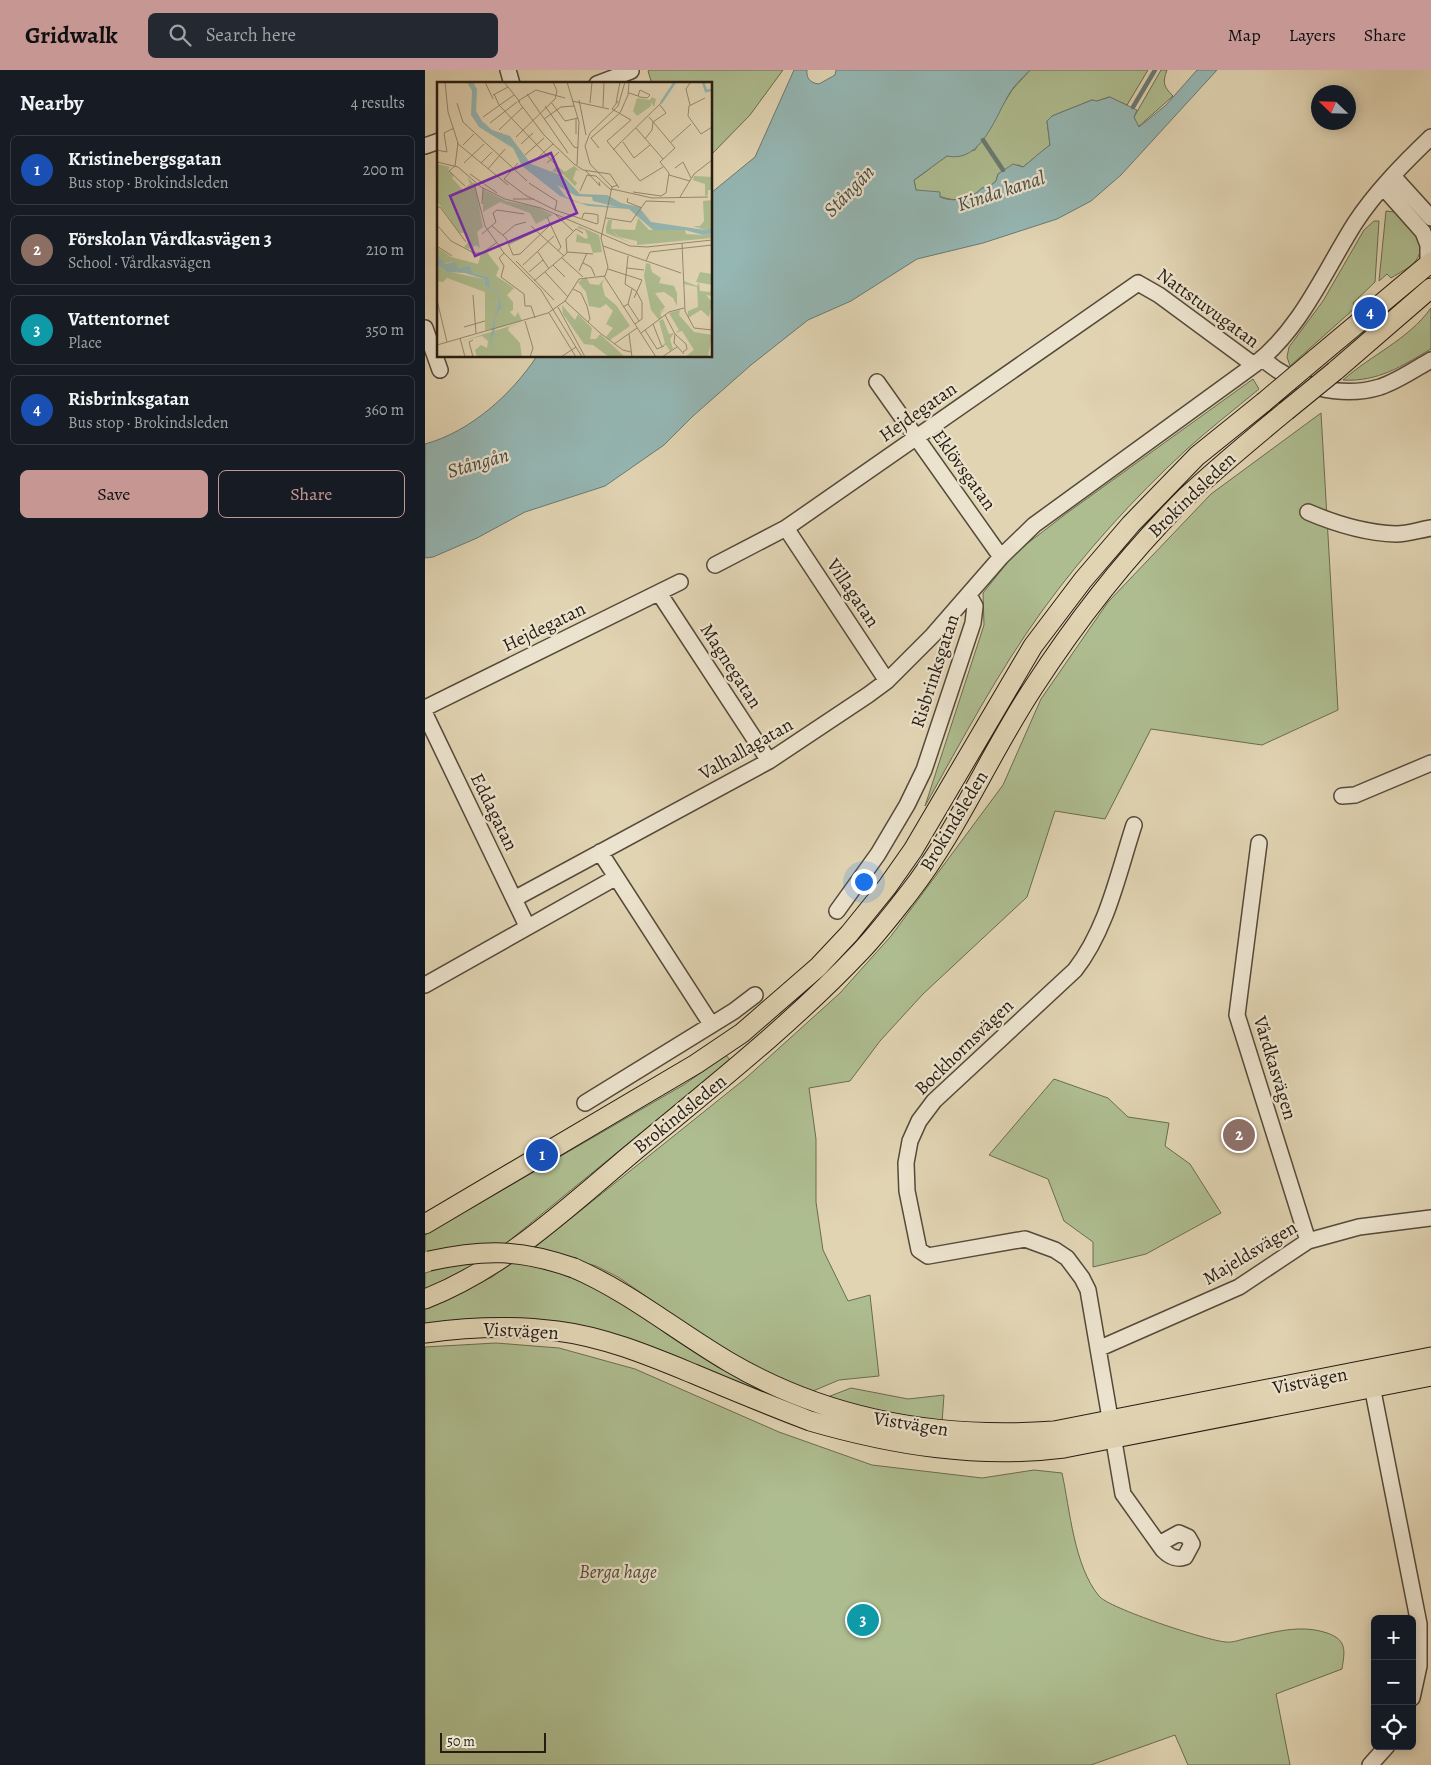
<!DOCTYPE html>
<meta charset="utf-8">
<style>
:root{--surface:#171b24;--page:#242831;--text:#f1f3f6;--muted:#9ea1a6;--line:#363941;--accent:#c59692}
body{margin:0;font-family:Alegreya,serif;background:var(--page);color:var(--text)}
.controls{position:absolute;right:15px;bottom:15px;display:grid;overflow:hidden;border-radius:8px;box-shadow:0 2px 12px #0003}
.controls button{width:45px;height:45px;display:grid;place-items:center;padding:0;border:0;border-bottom:1px solid var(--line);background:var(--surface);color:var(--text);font:25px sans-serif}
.compass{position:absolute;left:886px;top:15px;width:45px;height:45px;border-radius:50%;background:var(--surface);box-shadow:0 2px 12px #0003;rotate:293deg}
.scale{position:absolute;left:15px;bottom:12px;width:106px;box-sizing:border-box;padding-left:5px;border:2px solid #261c11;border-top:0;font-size:14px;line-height:18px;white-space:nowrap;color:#261c11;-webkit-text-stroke:4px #ece3ce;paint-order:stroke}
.you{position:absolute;left:438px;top:811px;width:18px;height:18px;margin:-12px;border:4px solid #fff;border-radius:50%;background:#1a73e8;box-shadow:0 0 0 8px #1a73e833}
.badge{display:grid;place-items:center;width:32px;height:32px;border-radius:50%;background:var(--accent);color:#fff;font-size:16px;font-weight:700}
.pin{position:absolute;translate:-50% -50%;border:2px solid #fff;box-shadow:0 1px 5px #0006}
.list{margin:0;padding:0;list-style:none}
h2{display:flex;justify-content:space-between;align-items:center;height:65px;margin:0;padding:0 20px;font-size:21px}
h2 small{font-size:16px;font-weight:400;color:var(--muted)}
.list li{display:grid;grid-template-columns:32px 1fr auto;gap:15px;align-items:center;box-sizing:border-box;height:70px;margin:0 10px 10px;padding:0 10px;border:1px solid var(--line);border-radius:8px}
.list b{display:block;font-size:19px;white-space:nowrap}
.list p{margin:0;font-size:16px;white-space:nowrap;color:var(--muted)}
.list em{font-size:16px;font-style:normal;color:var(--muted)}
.actions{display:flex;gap:10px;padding:15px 20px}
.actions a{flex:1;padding:11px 0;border:1px solid var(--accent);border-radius:8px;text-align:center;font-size:18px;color:var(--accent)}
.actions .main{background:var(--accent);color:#111}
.icon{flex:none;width:28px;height:28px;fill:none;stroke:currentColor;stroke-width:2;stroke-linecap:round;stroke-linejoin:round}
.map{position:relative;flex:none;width:1006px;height:1695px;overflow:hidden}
header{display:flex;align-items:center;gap:30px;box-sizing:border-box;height:70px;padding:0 25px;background:var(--accent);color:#111}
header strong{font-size:24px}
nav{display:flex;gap:28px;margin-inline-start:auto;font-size:18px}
.search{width:350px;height:45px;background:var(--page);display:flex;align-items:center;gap:12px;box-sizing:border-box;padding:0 18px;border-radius:8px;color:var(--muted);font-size:19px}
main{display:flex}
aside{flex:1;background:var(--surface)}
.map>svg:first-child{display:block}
.green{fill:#aebd90;stroke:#6a6c50}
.water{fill:#95b7b4;stroke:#697973}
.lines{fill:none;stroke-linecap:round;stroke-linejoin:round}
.stream{stroke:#697973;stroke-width:4.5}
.minor-casing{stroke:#554a3a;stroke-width:18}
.major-casing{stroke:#261c11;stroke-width:21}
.minor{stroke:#ece3ce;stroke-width:15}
.major{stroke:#e1d4b3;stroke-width:19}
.major-bridge-casing{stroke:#261c11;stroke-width:21;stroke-linecap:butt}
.major-bridge{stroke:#e1d4b3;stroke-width:19}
.labels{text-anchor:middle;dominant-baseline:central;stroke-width:4.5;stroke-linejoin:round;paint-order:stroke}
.street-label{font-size:19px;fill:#261c11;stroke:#ece3ce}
.park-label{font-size:19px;font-style:italic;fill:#4f4c37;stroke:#ece3ce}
.water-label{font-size:20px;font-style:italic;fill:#474a42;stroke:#ece3ce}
.inset-river{fill:none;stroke:#95b7b4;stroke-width:2.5}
.inset-road{fill:none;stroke:#968a72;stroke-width:1}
.view{fill:#7b2cbf;fill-opacity:0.15;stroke:#7b2cbf;stroke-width:2.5}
.inset-edge{fill:none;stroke:#261c11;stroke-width:2.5}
</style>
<header>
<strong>Gridwalk</strong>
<div class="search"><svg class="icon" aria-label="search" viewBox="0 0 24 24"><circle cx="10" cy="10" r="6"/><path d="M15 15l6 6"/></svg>Search here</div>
<nav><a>Map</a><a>Layers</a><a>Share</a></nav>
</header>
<main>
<aside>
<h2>Nearby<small>4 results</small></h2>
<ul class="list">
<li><span class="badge" style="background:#1a4fb4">1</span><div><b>Kristinebergsgatan</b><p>Bus stop · Brokindsleden</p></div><em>200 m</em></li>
<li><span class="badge" style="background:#8d6e63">2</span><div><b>Förskolan Vårdkasvägen 3</b><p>School · Vårdkasvägen</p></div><em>210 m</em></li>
<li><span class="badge" style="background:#0f9aa8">3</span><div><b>Vattentornet</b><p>Place</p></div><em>350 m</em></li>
<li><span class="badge" style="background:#1a4fb4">4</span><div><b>Risbrinksgatan</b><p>Bus stop · Brokindsleden</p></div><em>360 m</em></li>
</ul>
<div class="actions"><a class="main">Save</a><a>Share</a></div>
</aside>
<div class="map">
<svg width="1006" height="1695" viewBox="0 0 1006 1695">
<rect width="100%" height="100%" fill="#e1d4b3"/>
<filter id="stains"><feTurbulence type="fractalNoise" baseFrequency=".004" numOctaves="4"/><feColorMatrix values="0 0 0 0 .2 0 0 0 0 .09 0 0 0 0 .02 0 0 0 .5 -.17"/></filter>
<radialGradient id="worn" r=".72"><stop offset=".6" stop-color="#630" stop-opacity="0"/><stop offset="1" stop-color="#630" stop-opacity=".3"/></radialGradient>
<path class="green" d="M225 0H358L325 45 286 85V14H227L223 1Z
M605 0H723L702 35 684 27 672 31 667 30 627 46 622 51 625 75 598 97 593 95 573 104 571 111 564 117 557 118C534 141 517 124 491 120L489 110C501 103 510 93 522 86 530 82 542 82 550 80L587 20Z
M736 0H742C737 13 739 17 748 26L713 57 709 47Z
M961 141 970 142 997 170C995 195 985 196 966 208L962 204 954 211Z
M949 151H954L950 212 928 233 931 237 865 296 862 287 864 277 898 231 939 160Z
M1006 238V279C977 296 953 312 918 310 946 285 983 270 1006 238Z
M828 309 834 319C810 339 784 359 761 380 709 428 659 483 617 541 573 602 537 670 500 736L559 555 558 523 590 483 642 443Z
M896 343 913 640 837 675 726 659 680 749 630 741 602 827 498 924 455 971 425 1011 384 1018 391 1069V1132L398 1180 423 1231 445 1225 454 1306 414 1310 388 1321 367 1314 320 1291 286 1271 193 1207 171 1196 109 1178 321 1008 415 923 466 866 578 715 616 629 683 532 786 424Z
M301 985 305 990 79 1175 0 1184V1165L260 1014Z
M629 1009 683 1028 703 1047 744 1053 740 1076 765 1094 796 1143 721 1184 668 1197V1172L639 1151 623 1109 564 1085Z
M58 1192 0 1220V1203L30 1194Z
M87 1192C183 1204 249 1278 333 1319L331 1321 228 1279 0 1254V1238L67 1207Z
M71 1273 134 1278 210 1299 354 1362 447 1395 557 1408 609 1400 637 1403C645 1440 649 1496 674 1526 683 1538 783 1571 801 1572 808 1573 817 1569 823 1568 850 1562 875 1554 902 1563 922 1570 920 1580 917 1599L851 1624 865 1695H763L750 1665 666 1695H0V1277Z
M426 1318 483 1329 519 1325 517 1353 465 1344 400 1328Z"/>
<path class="water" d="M369 0H382C381 8 385 13 394 14L410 5 411 0H605C599 7 591 13 586 21 571 44 557 94 522 86L489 110 491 120 515 122V127C529 133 546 129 557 118L564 117 571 111 573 104 588 94 598 97C607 90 615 82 625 75L622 51 627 46 667 30 672 31 685 27 712 40 709 47 714 57 741 35 772 0H792L696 105 666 131 632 149 558 173 492 189 426 231 383 250 326 295 268 346 239 375 180 416 100 442 52 468 8 487 0 488V374C45 362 87 324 112 286H286V123L330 87Z"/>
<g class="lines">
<path class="stream" d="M708 37 730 0
M558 70 578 100"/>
<defs>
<path id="minor" d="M83 0 87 14
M172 14 206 1
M0 76 14 71
M968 106 1006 148
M958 117 998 162 1003 175V195
M0 258 15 300
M837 288C867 316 916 329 955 317 973 311 990 299 1006 290
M452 312 576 487
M883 442C911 454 940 463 971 464 983 464 994 460 1006 458
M361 458 462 611
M290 495 361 458 713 213 734 225 829 295
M234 523 344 691
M0 638 255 512
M0 644 102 856
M917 726 930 725 1006 693
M709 755C693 804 682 859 650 900L509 1031 494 1051 485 1071 481 1093 482 1121 494 1180 503 1186 600 1169 630 1180 642 1188 657 1208 663 1220 698 1424 738 1480C745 1487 751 1490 760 1487L767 1474 763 1467 754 1463 734 1474
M834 773 812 945 883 1171
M175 782 286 954
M89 829 344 691 443 625 462 611 508 565 576 487 609 455 829 295C876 259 899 202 930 153 951 121 979 93 1006 67
M412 841 453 784 482 735 499 700 548 553 550 536 544 525
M0 915 190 808
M160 1033 309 941 330 925
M673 1279 814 1217 883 1171 934 1157 1006 1148
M945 1306 994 1554V1596L987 1628
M945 1695 962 1676"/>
<path id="major" d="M890 289 1006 192
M910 301 1006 218
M0 1154 271 994 317 963 393 897 424 864 462 817 488 780 608 576 658 510 706 454 772 386 839 332
M149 1198C206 1223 251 1261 304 1292 403 1350 515 1369 629 1361L1006 1287
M0 1229C79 1198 141 1139 205 1085 284 1019 365 956 436 881 453 863 469 842 484 823 533 760 564 685 608 618 652 550 703 485 761 427 793 397 827 369 861 341
M0 1263C44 1257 88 1255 132 1261 180 1267 225 1286 269 1304 307 1320 346 1336 385 1351 468 1375 553 1389 639 1378L1006 1306"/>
</defs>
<use href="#minor" class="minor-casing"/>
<use href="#major" class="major-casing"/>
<use href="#minor" class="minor"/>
<use href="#major" class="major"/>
<defs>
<path id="major-bridge" d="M839 332 890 289
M861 341 910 301
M4 1191C60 1179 95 1179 149 1198"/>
</defs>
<use href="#major-bridge" class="major-bridge-casing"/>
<use href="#major-bridge" class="major-bridge"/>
</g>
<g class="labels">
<g class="street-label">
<text transform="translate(783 238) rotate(36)">Nattstuvugatan</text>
<text transform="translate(493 342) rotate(-35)">Hejdegatan</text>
<text transform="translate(539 400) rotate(54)">Eklövsgatan</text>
<text transform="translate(767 425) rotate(-44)">Brokindsleden</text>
<text transform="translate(428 523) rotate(56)">Villagatan</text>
<text transform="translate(119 557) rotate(-26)">Hejdegatan</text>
<text transform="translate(306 596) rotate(57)">Magnegatan</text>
<text transform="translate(510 601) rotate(-72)">Risbrinksgatan</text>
<text transform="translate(321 679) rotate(-30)">Valhallagatan</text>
<text transform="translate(69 742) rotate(64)">Eddagatan</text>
<text transform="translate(529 751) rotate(-59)">Brokindsleden</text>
<text transform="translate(539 977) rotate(-44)">Bockhornsvägen</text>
<text transform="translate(850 998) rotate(73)">Vårdkasvägen</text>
<text transform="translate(255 1044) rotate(-39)">Brokindsleden</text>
<text transform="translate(825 1183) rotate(-31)">Majeldsvägen</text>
<text transform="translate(96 1261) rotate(3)">Vistvägen</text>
<text transform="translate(885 1311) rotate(-11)">Vistvägen</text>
<text transform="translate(486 1354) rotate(9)">Vistvägen</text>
</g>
<g class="park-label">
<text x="193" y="1502">Berga hage</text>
</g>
<g class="water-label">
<text transform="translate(424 121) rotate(-46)">Stångån</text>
<text transform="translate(576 121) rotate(-18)">Kinda kanal</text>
<text transform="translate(53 393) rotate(-16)">Stångån</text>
</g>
</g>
<g transform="translate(12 12)">
<rect width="275" height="275" fill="#e1d4b3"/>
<path d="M215 15 219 17 217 25 214 20V24L200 34 196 29 200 16 213 18ZM0 82 13 85 11 88 17 93 15 96 26 108 33 102 30 95 38 103 46 145 40 150 43 166 39 163 32 167 27 165 33 158 27 151H22L0 119ZM120 84 128 90 137 84 143 89 139 88 136 97 140 101 138 104 127 93 115 89ZM257 94 275 95V108H271V113L268 114V102L256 98ZM46 107 69 119 100 125 116 133 99 142 93 131 63 120 46 130V136ZM275 118V145L268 148 256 144H263L267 139 266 119ZM201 136 212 148H248L249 152 266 153 275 151V156L200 163V159L182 155 175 148 181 155 199 163 169 151V146L173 147 169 146 171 138H175L174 147 198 148ZM142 144 162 153 165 170 156 171 153 162 139 160 140 152 149 157 151 155 148 148 140 146ZM0 165 14 175 41 182 44 172 49 169 62 186 59 194 77 206 70 213 76 220V228L73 230 78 235 81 230 85 239 58 247V235L65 225 61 208 49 204 54 203 50 195 36 191 33 183 22 186 15 180 7 182 0 172ZM209 181 213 182 215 190 224 196 222 201 237 204 240 211V224L236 216 227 210 218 211 228 225 222 231 229 227 223 232 225 235 222 238 214 228 207 194ZM0 183 8 189 47 197 48 205 61 210 63 218 57 247 48 248V210L10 196 6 200 0 199ZM263 190 275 192V203L259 200ZM149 195 153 202 162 203 167 197 165 203 168 214 179 223 193 244 173 258 169 255 176 246 169 242 176 229 169 222 163 226 152 224 149 210 141 200ZM247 199 260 204 262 200 267 201H262L263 209 273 210 275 204V214L269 213 275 220 272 235 264 228 251 236V229L261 225 260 205 247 202ZM125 223 138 238 141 232 155 246 153 257H159L163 252 188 275H172L156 263 147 262 126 232ZM243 228 242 233 257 250 275 253 271 275H248L257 268 245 249 238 251 242 248 232 231ZM226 237 232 252 237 251 233 257 236 267 233 269 229 263 225 264 228 261 222 239ZM86 240 72 245 71 248 83 261 85 275H40L38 268 44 263 50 266 51 259 45 254 25 259Z" fill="#aebd90"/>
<path d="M30 0H36L40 7 39 29 45 39 55 48 73 54 94 82 126 94 143 112 170 113 184 121 202 125 214 140 268 148 275 145V151L266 153 248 148H216L192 127 151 124 123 114 85 84 76 66 42 45 34 33 35 9ZM120 103 139 114 155 115 156 119 180 125 144 121 129 115ZM0 172 8 182 18 180 22 186 33 183 36 191 51 195 54 204H49L61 208 65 225 58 235V249L54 258 58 275 53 258 57 237 62 222 61 210 48 205 47 197 28 191 10 190 0 183Z" fill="#95b7b4" fill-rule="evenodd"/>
<path class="inset-river" d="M266 0 269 9 275 8M224 21 238 0"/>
<path class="inset-road" d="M8 0 11 30 21 61 18 84M48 0 56 17M67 0 83 20M130 0 142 40 140 83M253 1 249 7 253 23M191 11H192L201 14 203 15 210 16 213 13 203 8 201 14M57 12 62 23 119 83M90 12 131 71M56 13 71 5M268 16 252 24 251 34 264 52 275 45M142 18 149 53M81 19 99 8 128 16M81 19 107 53 137 82 146 88 173 92 182 106M135 19 172 27M181 19 175 27 194 38 170 59 203 99 226 85M114 20 128 39 141 36M20 21 26 40 90 99M153 21 155 0M179 21 183 0M108 24 137 65 141 66M166 25 167 0M46 35 77 13M139 36V52M107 37 124 25 137 24M53 41 80 20M199 46 226 77M62 48 86 25M79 55 118 17 120 9 116 0M208 57 215 48 216 40 229 31 223 23M186 60 197 76 213 63M234 60 254 42M20 61 71 103M84 62 96 51M26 63 37 52M162 66 154 56 183 31 191 13 192 0M0 68 10 70 7 51 17 46M176 68 224 21M88 73 107 56M97 79 116 62M0 80 21 85 44 105 68 117 104 126 193 164 210 165 275 158M27 81 47 62M44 81 55 70M110 81 122 70M18 84 12 89 28 104M238 86 246 80 254 96M51 87 68 67M148 88 163 104 162 100M33 92 60 111M150 93 159 94 174 108M232 93 253 99M67 97 88 113 118 128 160 142 161 141V133L157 132 147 131 145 136M67 97 81 81M37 101 48 144 67 171 104 208 145 275M92 101 120 119 118 128M175 105 153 82 148 64 153 51 181 24 188 0M175 107 215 116 271 115M143 109 150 93M196 110 224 114 229 111 232 91 223 80 238 66 212 35M243 115 257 92 275 78M191 116 190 120 205 126M76 117H97M45 122 46 106M0 125H3L29 160M118 132 136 149M110 135 124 165 121 169M169 136 194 140 209 119 238 120M0 143 14 159 37 171H45L59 161M55 144 69 156 76 173 83 172 113 143M94 144 127 174M45 152 59 140 56 131 60 128 87 132M66 153 78 143 89 140M245 161 248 229 257 246 275 248M72 162 99 149M0 164 15 174M166 164 244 191M101 170 112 187M130 170 156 172M67 171 62 176 67 184 64 195 87 212 88 224H94L98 236M191 174 188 202 199 209 205 220V237L198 242M125 176 146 195M79 179 117 218M209 179 213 170 275 163M146 181 154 185 158 194M86 183 117 154M116 183 128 195M190 186 207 188M171 187 205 198 197 216M142 189 150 171M92 190 106 178M108 190 131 215M167 194 219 275M97 199 130 171 129 157 139 147 146 151M136 207 144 211 150 224 153 237 151 240M36 213 39 251M0 218 10 260M128 219 163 251 186 268 194 270M191 222 202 239M121 225 148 275M186 225 191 222 195 207M112 231 139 275M228 233 238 252 237 261 247 272M88 239 96 266 93 275M216 242 225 265M27 245 48 239M208 248 220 267 227 264M204 251 232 230 247 226M192 252 195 275M238 252 249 262 250 267 246 270M23 256 28 275M177 262 200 246M0 263 111 231 128 219 142 197 168 194 171 185 164 156 175 105 181 103M36 275 32 260 36 258M124 275 139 265M225 275 240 265"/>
<path class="view" d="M114 71 140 131 38 174 13 114Z"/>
<rect width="275" height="275" class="inset-edge"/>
</g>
<rect width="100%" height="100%" filter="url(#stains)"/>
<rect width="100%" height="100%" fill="url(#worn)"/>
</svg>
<div class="controls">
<button>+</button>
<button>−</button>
<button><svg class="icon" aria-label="locate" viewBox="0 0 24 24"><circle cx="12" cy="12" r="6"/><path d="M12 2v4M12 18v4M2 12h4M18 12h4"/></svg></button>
</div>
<svg class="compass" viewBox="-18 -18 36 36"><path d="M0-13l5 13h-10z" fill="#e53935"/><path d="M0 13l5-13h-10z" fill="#9ea1a6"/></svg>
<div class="scale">50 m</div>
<div class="you"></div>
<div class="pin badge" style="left:117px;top:1085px;background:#1a4fb4">1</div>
<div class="pin badge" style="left:814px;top:1065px;background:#8d6e63">2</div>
<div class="pin badge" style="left:438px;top:1550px;background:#0f9aa8">3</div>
<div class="pin badge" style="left:945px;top:243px;background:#1a4fb4">4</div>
</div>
</main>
